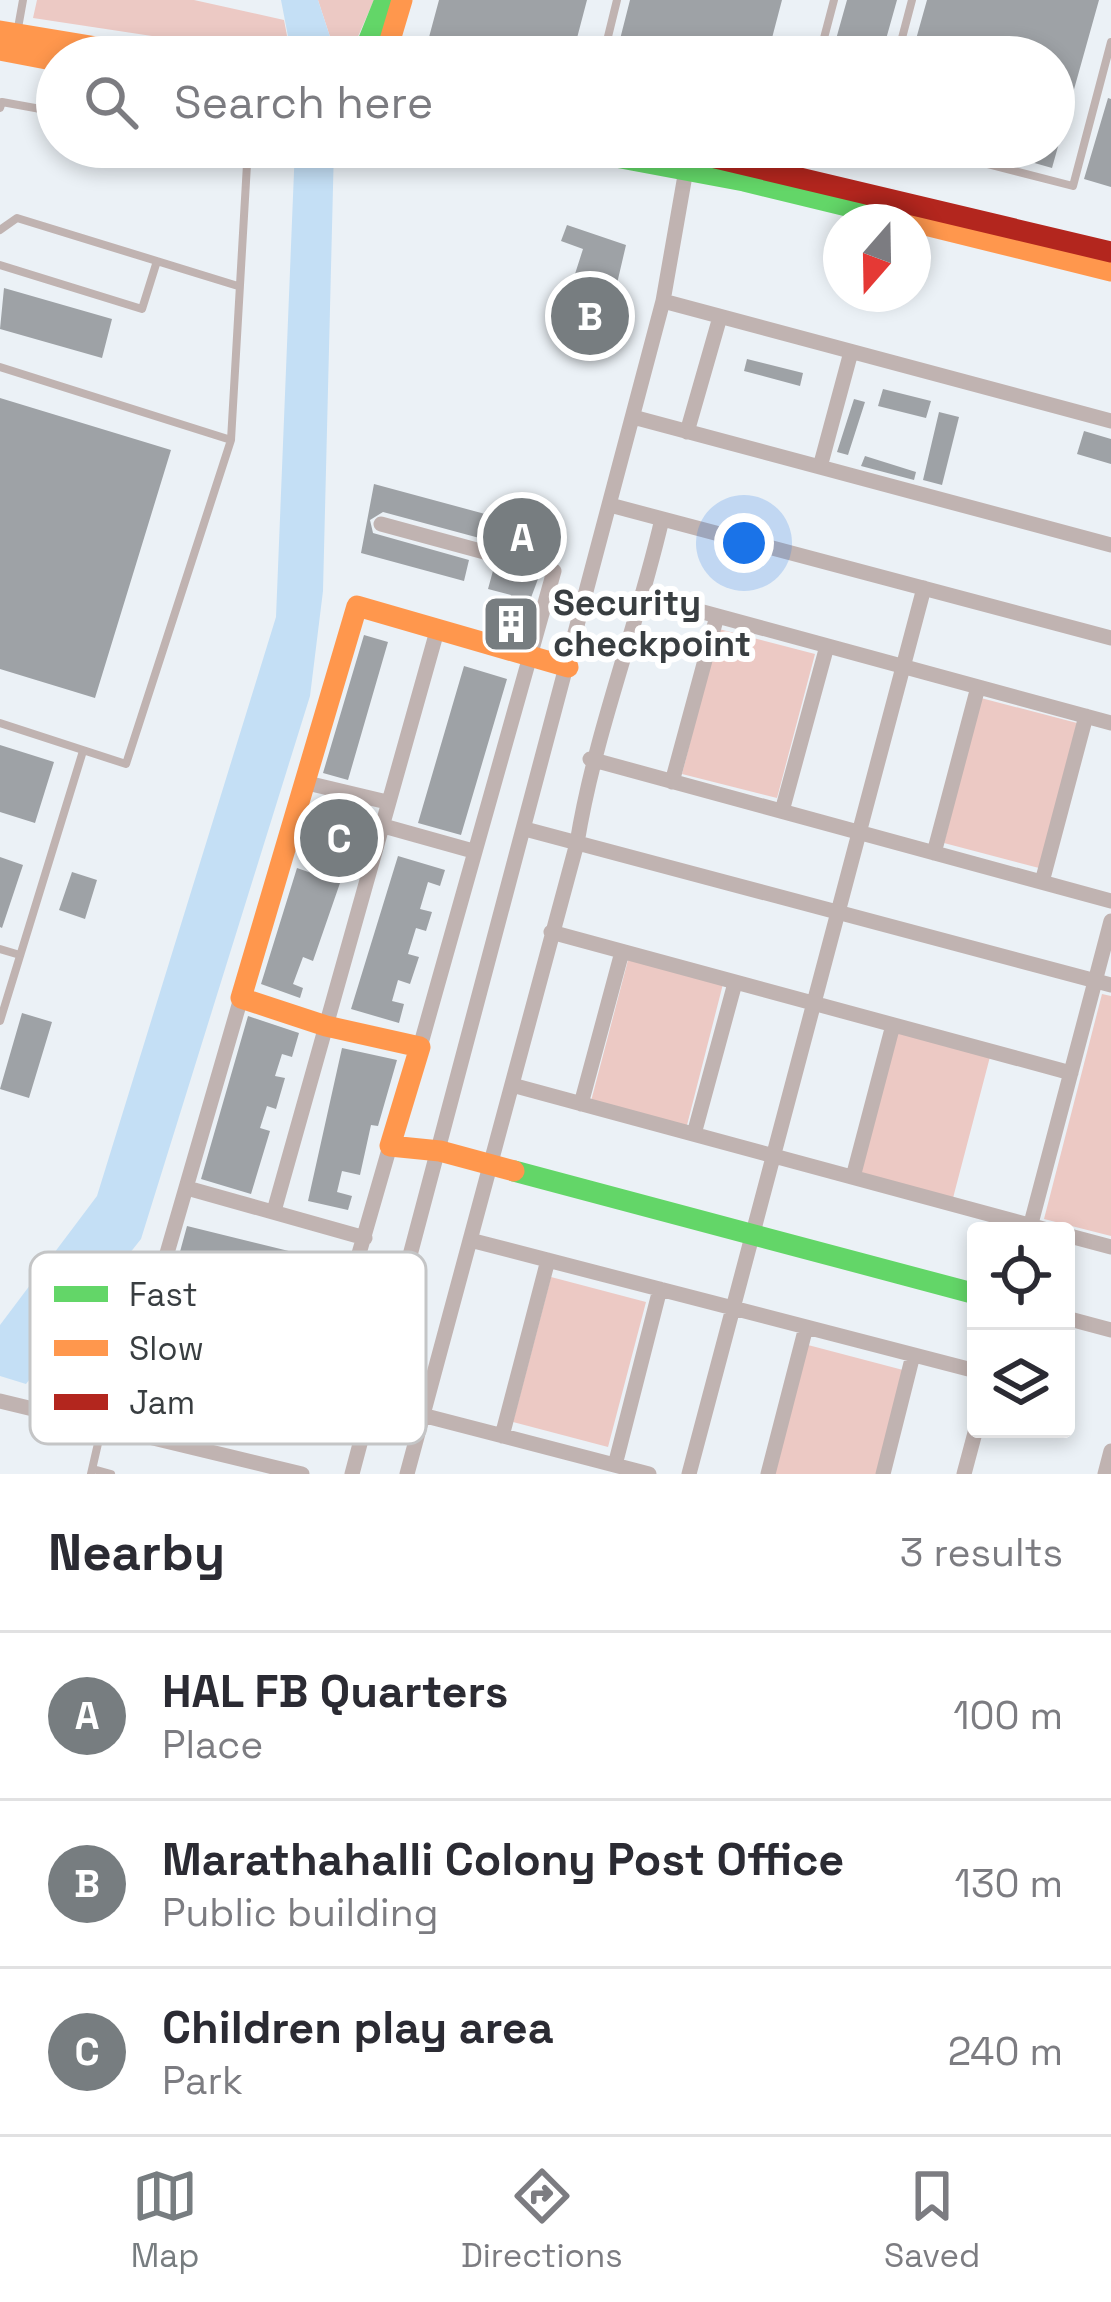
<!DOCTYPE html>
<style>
:root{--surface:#fff;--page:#f2f2f3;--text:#2b2b33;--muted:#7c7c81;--line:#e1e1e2;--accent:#777d80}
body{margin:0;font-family:"Space Grotesk",sans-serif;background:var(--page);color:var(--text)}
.controls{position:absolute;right:36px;bottom:36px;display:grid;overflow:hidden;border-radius:12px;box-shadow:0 6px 18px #0003}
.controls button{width:108px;height:108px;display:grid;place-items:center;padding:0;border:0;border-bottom:3px solid var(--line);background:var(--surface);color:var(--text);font:60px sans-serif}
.compass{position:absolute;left:823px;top:204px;width:108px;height:108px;border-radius:50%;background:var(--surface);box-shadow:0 6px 18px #0003;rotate:200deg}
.you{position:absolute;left:744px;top:543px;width:42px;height:42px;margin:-30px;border:9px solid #fff;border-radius:50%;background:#1a73e8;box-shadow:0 0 0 18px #1a73e833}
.badge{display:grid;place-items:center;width:78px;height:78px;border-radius:50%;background:var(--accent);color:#fff;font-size:39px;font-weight:700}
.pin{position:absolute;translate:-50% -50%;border:6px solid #fff;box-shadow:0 3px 12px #0006}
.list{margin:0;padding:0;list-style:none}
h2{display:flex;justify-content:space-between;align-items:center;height:156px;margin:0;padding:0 48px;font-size:51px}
h2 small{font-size:39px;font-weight:400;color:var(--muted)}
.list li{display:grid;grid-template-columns:78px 1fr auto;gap:36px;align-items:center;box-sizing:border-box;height:168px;padding:0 48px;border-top:3px solid var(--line)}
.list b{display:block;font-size:45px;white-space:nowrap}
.list p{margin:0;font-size:39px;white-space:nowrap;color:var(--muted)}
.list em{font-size:39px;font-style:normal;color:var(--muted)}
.icon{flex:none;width:66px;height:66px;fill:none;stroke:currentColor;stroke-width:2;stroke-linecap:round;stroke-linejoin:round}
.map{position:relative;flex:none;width:1111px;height:1474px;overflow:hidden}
.search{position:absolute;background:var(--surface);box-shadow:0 6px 18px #0003;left:36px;right:36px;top:36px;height:132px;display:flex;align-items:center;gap:30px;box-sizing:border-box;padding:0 42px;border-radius:66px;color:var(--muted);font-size:45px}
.sheet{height:660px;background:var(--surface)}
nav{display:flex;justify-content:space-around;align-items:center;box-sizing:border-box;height:168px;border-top:3px solid var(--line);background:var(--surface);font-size:33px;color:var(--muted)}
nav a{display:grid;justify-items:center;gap:6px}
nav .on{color:var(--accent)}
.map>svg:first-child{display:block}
.green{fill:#ecc9c4}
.water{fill:#c4dff5}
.building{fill:#9ea2a6}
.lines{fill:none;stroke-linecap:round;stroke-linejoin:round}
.lane{stroke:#c0b3b1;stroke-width:8}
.street{stroke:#c0b3b1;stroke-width:15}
.fast{stroke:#63d668;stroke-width:21}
.slow{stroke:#ff974d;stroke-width:21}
.jam{stroke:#b3261e;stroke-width:21}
.labels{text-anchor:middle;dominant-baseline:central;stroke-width:12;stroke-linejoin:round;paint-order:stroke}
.poi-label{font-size:36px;font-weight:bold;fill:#393e41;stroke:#fff;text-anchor:start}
.key{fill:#fff;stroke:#c4c5c6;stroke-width:3}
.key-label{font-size:33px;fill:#393e41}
</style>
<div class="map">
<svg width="1111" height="1474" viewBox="0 0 1111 1474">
<rect width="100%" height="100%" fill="#ebf1f6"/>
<path class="green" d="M37 0H194L284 20 291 57 33 18Z
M318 0H374L353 48 334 49Z
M719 629 815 654 777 798 682 774Z
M981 698 1077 723 1039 868 944 843Z
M628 960 723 984 686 1129 590 1105Z
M1102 994 1111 996V1236L1044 1219Z
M895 1028 991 1053 953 1198 858 1173Z
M551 1277 646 1302 608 1447 513 1422Z
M808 1345 903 1370 876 1474H774Z"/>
<path class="water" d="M281 0H318L334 49 329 57H292Z
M295 147H334L323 591 310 696 141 1239 26 1384 0 1376V1325L97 1196 276 617Z"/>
<path class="building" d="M439 0H587L572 57H445L425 52Z
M630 0H782L767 57H625L616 55Z
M847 0H897L881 57H831Z
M927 0H1099L1052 168 989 150 1054 147V57H911Z
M1108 98 1111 99V187L1084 179Z
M567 225 626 245 612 305 620 307 609 341 559 324 583 249 561 241Z
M4 288 112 319 102 358 0 329Z
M747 359 803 373 800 386 744 371Z
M883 389 931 401 926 418 878 406Z
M0 398 171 450 95 698 0 669Z
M854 399 865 402 848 455 837 452Z
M939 412 959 417 942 485 923 480Z
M1084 431 1111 439V464L1077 454Z
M865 456 916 472 914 480 861 466Z
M374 484 548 531 542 555 383 512 370 520 373 533 469 560 464 581 361 553Z
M494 567 538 579 517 635 501 631 511 595 488 589Z
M364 635 388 642 348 780 323 773Z
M464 666 507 679 461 835 418 823Z
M0 745 54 762 35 823 0 812Z
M398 856 445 870 440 886 428 882 420 909 432 912 426 931 416 928 408 954 419 957 410 984 398 980 392 1001 404 1004 399 1023 351 1009Z
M0 857 23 865 2 928 0 927Z
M297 868 340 883 313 961 303 957 293 984 303 988 300 998 261 984Z
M72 872 97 880 85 919 59 910Z
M22 1013 52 1022 29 1098 0 1089Z
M248 1016 299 1033 292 1057 282 1054 275 1076 285 1078 276 1109 267 1106 260 1128 270 1131 251 1194 201 1179Z
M342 1048 397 1060 378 1126 371 1125 360 1175 342 1171 337 1192 352 1196 348 1210 308 1201Z
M187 1226 342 1264 333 1301 178 1259Z"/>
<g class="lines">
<path class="lane" d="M18 28 23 0
M603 57 617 0
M819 57 834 0
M897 57 912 0
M0 108 2 102 57 112
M921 147 1073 186 1111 42
M0 230 17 218 238 286
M0 265 142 309 157 261
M0 367 231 440
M0 723 126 764 231 440 248 147
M0 949 20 955
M0 1021 83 751
M93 1469 111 1474
M91 1474 102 1426"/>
<path class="street" d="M663 301 1111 421
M633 417 1111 545
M687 432 720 317
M820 467 851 352
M610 505 1111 638
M381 524 554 571 420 1047
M644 596 1111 723
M590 759 1111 901
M303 782 387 802
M672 782 717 616
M782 811 827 646
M380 825 473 851
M525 829 1111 985
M934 853 978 687
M1042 882 1086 716
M551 932 1071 1073
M241 998 163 1267 341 1316 390 1146
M512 1085 1051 1231
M581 1104 622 952
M694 1134 735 983
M853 1177 893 1025
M187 1188 365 1238
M274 1211 437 631
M1029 1231 1111 921
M1066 1235 1111 1247
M470 1240 976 1371
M1066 1318 1111 1330
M0 1401 302 1474
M422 1415 649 1474
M502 1436 548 1260
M615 1465 660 1289
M352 1474 663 301 687 164
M407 1474 577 843C595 732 637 628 662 519
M689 1474 924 588
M768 1474 806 1327
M883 1474 913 1355
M964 1474 976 1429
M1105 1474 1111 1451"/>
<path class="fast" d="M362 57 385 0
M562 147 744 181 913 222
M514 1171 976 1294"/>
<path class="slow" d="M0 31 157 57
M0 50 57 61
M385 57 402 0
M913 222 1111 271
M514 1171 440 1151 390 1146 420 1047 326 1026 241 998 357 606 568 667"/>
<path class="jam" d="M669 147 1111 252"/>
</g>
<defs>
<symbol id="building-square" viewBox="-11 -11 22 22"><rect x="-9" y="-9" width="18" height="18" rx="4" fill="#777d80" stroke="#fff"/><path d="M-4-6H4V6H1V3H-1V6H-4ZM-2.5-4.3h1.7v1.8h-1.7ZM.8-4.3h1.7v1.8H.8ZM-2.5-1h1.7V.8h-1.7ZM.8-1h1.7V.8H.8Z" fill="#fff"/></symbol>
</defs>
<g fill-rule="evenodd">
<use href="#building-square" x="478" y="591" width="66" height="66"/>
</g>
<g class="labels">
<g class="poi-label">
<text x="553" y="603">Security<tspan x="553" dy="41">checkpoint</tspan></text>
</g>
</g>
<rect x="30" y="1252" width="396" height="192" rx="18" class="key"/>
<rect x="54" y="1286" width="54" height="16" fill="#63d668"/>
<rect x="54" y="1340" width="54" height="16" fill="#ff974d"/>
<rect x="54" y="1394" width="54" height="16" fill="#b3261e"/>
<g class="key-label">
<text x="129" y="1306">Fast</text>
<text x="129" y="1360">Slow</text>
<text x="129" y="1414">Jam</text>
</g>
</svg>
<div class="controls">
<button><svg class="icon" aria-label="locate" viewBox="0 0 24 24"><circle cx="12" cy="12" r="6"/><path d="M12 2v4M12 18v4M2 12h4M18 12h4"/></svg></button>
<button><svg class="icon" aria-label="layers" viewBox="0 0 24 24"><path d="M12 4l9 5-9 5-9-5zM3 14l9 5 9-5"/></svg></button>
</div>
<svg class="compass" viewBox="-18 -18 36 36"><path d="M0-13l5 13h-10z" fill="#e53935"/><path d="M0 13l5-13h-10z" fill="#7c7c81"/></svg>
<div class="you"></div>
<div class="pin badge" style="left:522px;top:537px">A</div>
<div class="pin badge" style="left:590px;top:316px">B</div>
<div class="pin badge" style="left:339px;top:838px">C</div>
<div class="search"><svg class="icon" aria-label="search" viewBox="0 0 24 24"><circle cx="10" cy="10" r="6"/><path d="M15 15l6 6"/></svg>Search here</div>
</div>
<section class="sheet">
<h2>Nearby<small>3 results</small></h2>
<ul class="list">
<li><span class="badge">A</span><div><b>HAL FB Quarters</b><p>Place</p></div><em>100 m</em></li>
<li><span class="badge">B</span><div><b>Marathahalli Colony Post Office</b><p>Public building</p></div><em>130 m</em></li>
<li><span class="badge">C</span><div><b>Children play area</b><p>Park</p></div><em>240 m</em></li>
</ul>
</section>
<nav>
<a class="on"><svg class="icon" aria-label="map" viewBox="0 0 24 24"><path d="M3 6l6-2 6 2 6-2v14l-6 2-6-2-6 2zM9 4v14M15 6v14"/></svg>Map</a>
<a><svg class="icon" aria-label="directions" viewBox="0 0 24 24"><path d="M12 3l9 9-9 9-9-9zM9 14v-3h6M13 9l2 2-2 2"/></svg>Directions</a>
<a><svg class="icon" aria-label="saved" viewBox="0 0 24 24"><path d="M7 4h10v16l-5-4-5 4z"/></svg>Saved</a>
</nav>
